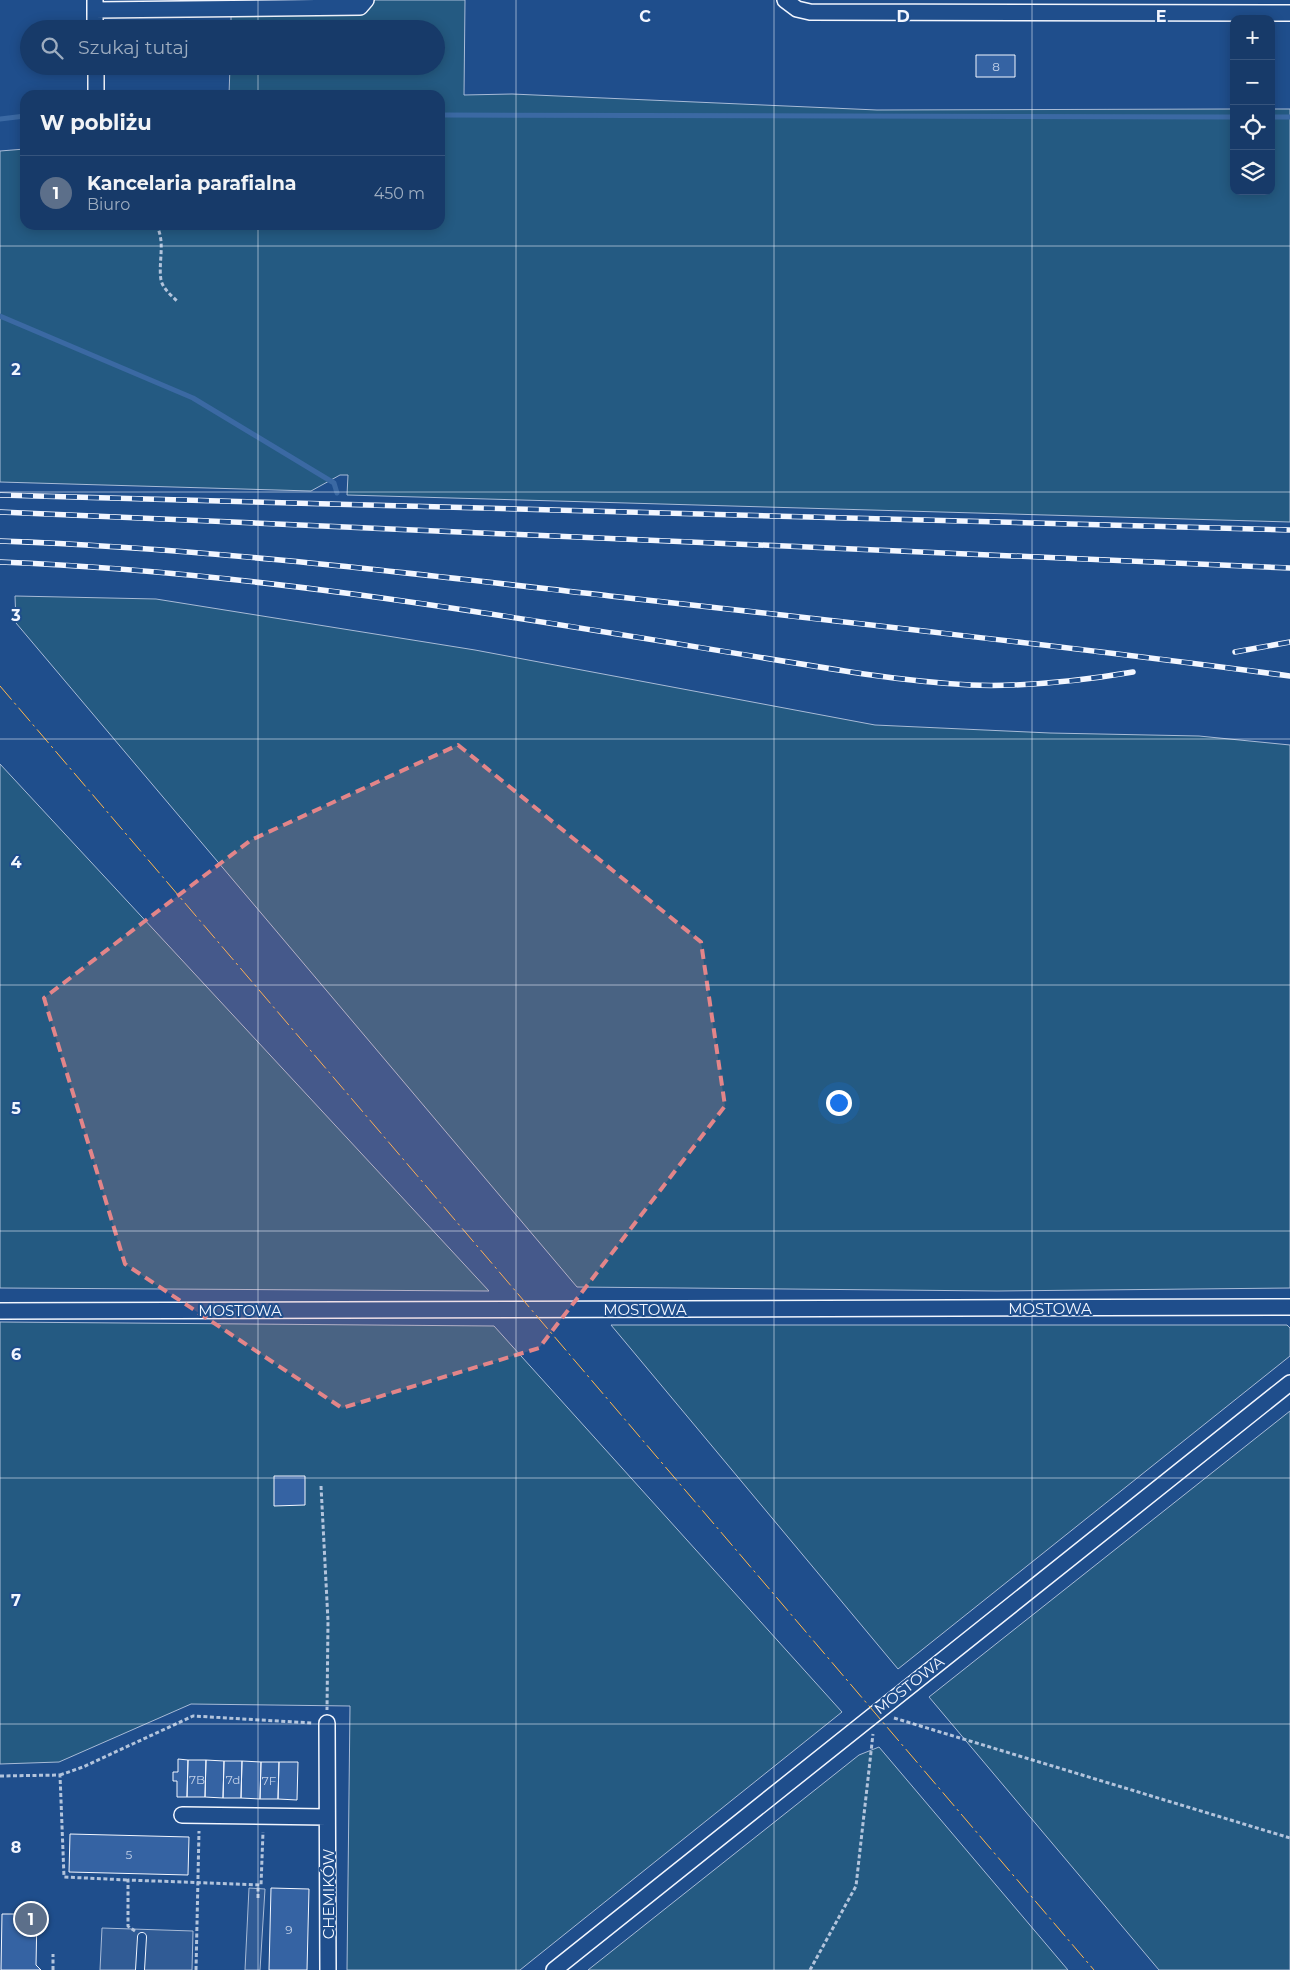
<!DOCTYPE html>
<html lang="pl">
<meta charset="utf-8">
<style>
:root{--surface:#173a69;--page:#20416f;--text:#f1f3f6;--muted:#9eadc0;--line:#36547d;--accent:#8abfa5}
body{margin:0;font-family:Montserrat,sans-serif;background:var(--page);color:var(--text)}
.controls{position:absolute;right:15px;top:15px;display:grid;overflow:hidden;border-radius:10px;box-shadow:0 2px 12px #0003}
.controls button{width:45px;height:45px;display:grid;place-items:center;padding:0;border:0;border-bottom:1px solid var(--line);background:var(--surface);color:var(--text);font:25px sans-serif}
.you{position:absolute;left:838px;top:1102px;width:18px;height:18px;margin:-12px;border:4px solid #fff;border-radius:50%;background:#1a73e8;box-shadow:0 0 0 8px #1a73e833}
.badge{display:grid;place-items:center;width:32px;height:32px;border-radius:50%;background:var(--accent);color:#fff;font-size:16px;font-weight:700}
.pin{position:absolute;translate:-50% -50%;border:2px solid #fff;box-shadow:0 1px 5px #0006}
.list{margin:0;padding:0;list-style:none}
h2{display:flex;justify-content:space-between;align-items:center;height:65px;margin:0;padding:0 20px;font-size:21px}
h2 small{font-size:16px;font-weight:400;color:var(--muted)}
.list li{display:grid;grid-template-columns:32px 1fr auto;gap:15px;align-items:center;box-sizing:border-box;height:75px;padding:0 20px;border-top:1px solid var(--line)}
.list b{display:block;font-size:19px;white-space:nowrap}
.list p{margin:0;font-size:16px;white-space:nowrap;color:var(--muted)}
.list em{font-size:16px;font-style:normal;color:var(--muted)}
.icon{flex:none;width:28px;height:28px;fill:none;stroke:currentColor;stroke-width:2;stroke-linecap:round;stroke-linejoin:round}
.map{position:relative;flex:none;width:1290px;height:1970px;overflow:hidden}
.search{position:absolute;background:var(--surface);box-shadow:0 2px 12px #0003;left:20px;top:20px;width:425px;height:55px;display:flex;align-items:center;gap:12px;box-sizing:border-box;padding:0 18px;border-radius:28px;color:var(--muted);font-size:19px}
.panel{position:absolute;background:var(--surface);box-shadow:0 2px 12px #0003;left:20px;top:90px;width:425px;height:140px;border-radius:15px}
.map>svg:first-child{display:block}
.green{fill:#245a82;stroke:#a8bbd7}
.parking{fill:#305b95;stroke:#a8bbd7}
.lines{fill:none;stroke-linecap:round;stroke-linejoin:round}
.stream{stroke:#3b69a3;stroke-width:5}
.building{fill:#3563a3;stroke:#f2f6ff}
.service-casing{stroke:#f2f6ff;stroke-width:10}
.minor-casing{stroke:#f2f6ff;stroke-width:18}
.path{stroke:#b3c4dc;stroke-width:3;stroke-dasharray:4 2.5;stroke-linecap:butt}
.service{stroke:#1f4e8c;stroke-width:8}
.minor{stroke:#1f4e8c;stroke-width:15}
.rail-casing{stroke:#f2f6ff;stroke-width:5.5}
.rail{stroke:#1f4e8c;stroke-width:4;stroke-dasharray:11;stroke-linecap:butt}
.power{stroke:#ffb74d;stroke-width:1;stroke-dasharray:18 4 2.5 4;stroke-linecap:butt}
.marked{fill:#e38589;fill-opacity:0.2;stroke:#e38589;stroke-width:4;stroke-dasharray:10 6;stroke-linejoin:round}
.grid{fill:none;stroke:#f2f6ff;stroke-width:1;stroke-opacity:0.55}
.labels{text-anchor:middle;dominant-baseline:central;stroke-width:4;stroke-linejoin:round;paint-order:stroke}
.number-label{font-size:12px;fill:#c3d1e8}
.street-label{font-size:15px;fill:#f2f6ff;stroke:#1f4e8c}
.grid-label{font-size:16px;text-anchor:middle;font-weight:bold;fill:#f2f6ff;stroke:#1f4e8c;stroke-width:4;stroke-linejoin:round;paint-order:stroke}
</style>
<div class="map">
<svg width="1290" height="1970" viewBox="0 0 1290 1970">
<rect width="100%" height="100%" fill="#1f4e8c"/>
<path class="green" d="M372 0H465L464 95 512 94 877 110 1234 109V191H1271V109H1290V522L347 495 348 475H340L311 491 0 482V151L25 149V225H440V95H229L230 66H436V29H231V14Z
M15 596 156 599 475 650 875 725 1050 733 1199 736 1290 745V1288L997 1291 577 1287 16 623Z
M0 764 489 1291 0 1288Z
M0 1322 494 1326 842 1712 520 1970H347L350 1706 191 1704 59 1762 0 1764Z
M611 1325H1287L1290 1328V1356L898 1669Z
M1290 1411V1970H1159L929 1697Z
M879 1747 1068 1970H588L859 1755Z"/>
<path class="parking" d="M249 1888 265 1889 260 1970H245Z
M102 1928 193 1931 192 1970H100Z"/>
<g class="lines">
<path class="stream" d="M440 115 1234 117
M1271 117H1290
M0 119 25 116
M0 316 193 398 334 483 337 493"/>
</g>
<path class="building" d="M976 55H1015V77H976Z
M274 1476H305V1505L274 1506Z
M178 1759 188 1760 187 1797H177V1781H173V1772H178Z
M188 1760H206L205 1797H187Z
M206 1760 224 1761 223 1798 205 1797Z
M224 1761H242L241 1798H223Z
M242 1761 261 1762 260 1799 241 1798Z
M261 1762H279L278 1799H260Z
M279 1762H298L297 1800 278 1799Z
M70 1834 189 1837 188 1875 69 1872Z
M271 1888 309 1889 307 1970H269Z
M2 1914H37L36 1965 41 1970H1Z"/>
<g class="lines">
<defs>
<path id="service" d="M140 1970 142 1937"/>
<path id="minor" d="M785 0 797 9 810 12 1290 13
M95 1V29
M95 10 360 7 366 0
M96 66V95
M0 1311 1290 1307
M327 1723 328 1970
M182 1815 327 1817
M554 1970 1290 1383"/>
</defs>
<use href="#service" class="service-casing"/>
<use href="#minor" class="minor-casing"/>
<path class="path" d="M156 225C166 241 158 262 161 280 163 289 172 296 178 302
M321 1486 328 1621 327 1710
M894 1718 1290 1838
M60 1775 83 1767 193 1716 312 1723
M0 1776 60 1775 64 1877 128 1880
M258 1898V1885
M135 1931 128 1926V1880L261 1885 263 1832
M53 1970V1954
M196 1970 199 1831
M810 1970 856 1886 873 1734"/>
<use href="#service" class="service"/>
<use href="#minor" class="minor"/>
<defs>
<path id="rail" d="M0 495 1290 530
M0 512 1290 568
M0 541C204 548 407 573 610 596 837 621 1064 646 1290 676
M0 562C290 573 577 629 864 674 899 679 934 683 970 685 1024 687 1080 681 1133 672
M1235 652 1290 642"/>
</defs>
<use href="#rail" class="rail-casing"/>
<use href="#rail" class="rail"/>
<path class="power" d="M0 686 1094 1970"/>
</g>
<path class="marked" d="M458 745 701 942 725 1106 539 1348 342 1408 125 1264 44 998 251 840Z"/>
<path class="grid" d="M258 0V29M516 0V1970M774 0V1970M1032 0V1970M258 66V95M258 225V1970M0 246H1290M0 492H1290M0 739H1290M0 985H1290M0 1231H1290M0 1478H1290M0 1724H1290"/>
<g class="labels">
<g class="number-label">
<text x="996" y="66">8</text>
<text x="197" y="1779">7B</text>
<text x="233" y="1779">7d</text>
<text x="269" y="1780">7F</text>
<text x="129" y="1854">5</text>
<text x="289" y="1929">9</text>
</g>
<g class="street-label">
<text x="1050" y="1308">MOSTOWA</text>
<text x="645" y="1309">MOSTOWA</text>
<text x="240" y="1310">MOSTOWA</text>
<text transform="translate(909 1685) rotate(-38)">MOSTOWA</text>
<text transform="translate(328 1894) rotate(-90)">CHEMIKÓW</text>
</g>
</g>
<g class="grid-label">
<text x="645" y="22">C</text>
<text x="903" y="22">D</text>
<text x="1161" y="22">E</text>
<text x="16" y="375">2</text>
<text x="16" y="621">3</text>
<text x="16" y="868">4</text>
<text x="16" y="1114">5</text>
<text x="16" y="1360">6</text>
<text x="16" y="1606">7</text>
<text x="16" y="1853">8</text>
</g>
</svg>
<div class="controls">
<button>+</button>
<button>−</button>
<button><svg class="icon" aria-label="locate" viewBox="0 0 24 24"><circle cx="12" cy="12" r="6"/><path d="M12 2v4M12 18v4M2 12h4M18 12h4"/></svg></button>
<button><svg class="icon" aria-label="layers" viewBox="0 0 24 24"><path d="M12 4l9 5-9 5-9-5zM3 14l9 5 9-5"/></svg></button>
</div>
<div class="you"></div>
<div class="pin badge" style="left:31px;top:1919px;background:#5c6f8a">1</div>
<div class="search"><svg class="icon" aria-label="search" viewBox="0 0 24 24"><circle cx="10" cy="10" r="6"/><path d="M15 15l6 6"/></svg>Szukaj tutaj</div>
<section class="panel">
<h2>W pobliżu<small></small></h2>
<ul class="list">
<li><span class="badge" style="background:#5c6f8a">1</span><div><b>Kancelaria parafialna</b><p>Biuro</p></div><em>450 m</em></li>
</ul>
</section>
</div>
